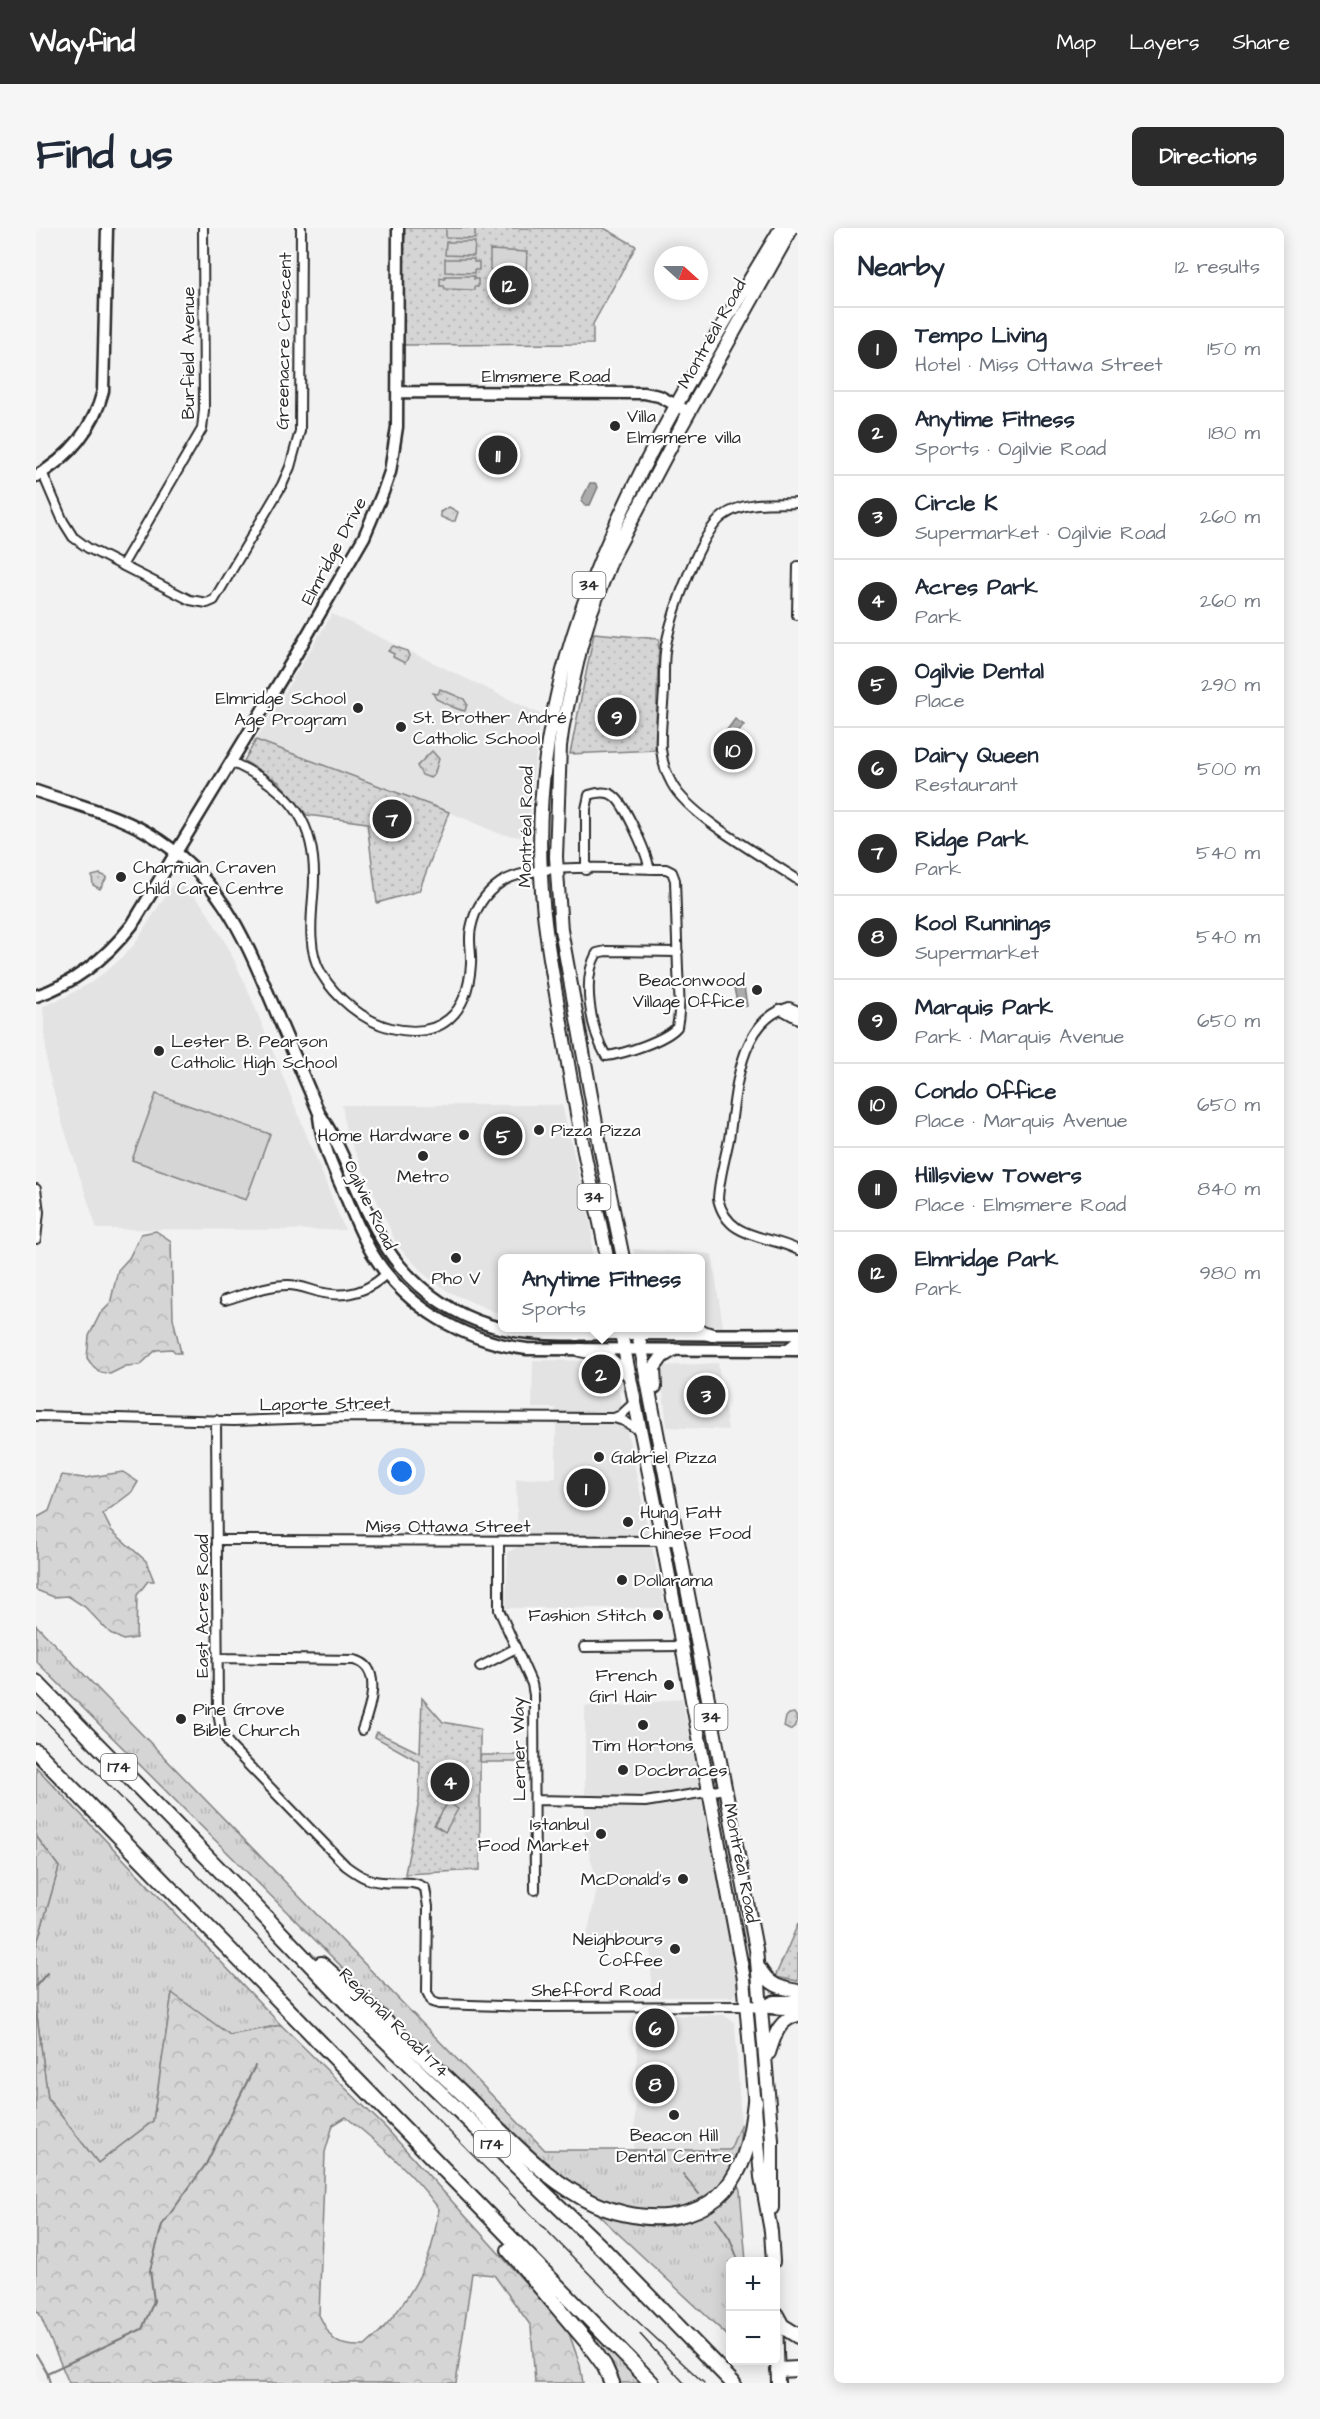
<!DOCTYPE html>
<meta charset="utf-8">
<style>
:root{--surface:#fff;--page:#f6f6f7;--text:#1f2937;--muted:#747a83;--line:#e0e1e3;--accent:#2b2b2b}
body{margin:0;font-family:"Architects Daughter",sans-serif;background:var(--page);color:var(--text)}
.controls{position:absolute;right:18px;bottom:18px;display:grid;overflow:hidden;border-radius:9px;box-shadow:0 3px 15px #0003}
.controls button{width:54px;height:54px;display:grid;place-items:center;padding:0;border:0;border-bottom:2px solid var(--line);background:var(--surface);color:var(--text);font:30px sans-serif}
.compass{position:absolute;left:618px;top:18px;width:54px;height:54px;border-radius:50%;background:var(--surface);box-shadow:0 3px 15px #0003;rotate:111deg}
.you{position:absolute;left:366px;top:1244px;width:21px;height:21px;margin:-15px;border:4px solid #fff;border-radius:50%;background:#1a73e8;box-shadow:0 0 0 9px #1a73e833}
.badge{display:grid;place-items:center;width:39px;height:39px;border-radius:50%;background:var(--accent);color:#fff;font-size:20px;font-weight:700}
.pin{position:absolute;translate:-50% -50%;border:3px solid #fff;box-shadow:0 2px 6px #0006}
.popup{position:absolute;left:462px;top:1026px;width:207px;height:78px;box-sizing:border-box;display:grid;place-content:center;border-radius:9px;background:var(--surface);filter:drop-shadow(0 2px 4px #0005);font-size:20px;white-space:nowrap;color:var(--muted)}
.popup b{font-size:22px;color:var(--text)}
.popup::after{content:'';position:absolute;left:50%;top:100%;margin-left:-12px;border:12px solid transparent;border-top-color:var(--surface)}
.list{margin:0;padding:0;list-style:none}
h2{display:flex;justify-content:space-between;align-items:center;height:78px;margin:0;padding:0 24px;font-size:26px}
h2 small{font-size:20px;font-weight:400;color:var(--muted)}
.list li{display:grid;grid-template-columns:39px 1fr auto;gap:18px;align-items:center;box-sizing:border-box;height:84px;padding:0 24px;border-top:2px solid var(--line)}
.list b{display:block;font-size:22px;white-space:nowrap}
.list p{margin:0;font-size:20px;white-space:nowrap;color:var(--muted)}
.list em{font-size:20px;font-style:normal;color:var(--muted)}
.map{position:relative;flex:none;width:762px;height:2155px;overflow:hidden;border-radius:9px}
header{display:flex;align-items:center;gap:36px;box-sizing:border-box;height:84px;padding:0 30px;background:var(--accent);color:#fff}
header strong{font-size:28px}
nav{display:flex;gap:33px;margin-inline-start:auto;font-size:21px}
.intro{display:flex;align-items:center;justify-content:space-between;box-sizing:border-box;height:144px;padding:0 36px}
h1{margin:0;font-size:42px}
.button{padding:15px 27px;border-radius:9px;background:var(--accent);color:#fff;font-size:21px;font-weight:700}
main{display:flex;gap:36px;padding:0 36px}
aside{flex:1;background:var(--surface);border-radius:9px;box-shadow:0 3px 15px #0003}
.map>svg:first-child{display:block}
.built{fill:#e3e3e3}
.grass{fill:url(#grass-tufts);stroke:#808080;stroke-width:1.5}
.forest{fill:url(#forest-crowns);stroke:#808080;stroke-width:1.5;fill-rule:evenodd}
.park{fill:url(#park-dots);stroke:#808080;stroke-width:1.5}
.pitch{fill:#d5d5d5;stroke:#808080;stroke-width:1.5}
.water{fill:#ababab;stroke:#787878;stroke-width:1.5}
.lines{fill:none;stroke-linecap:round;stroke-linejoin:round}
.stream{stroke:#787878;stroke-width:2}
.street-casing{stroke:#2b2b2b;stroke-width:12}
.secondary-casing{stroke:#2b2b2b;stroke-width:15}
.primary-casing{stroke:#2b2b2b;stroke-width:16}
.highway-casing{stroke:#2b2b2b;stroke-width:18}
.street{stroke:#fff;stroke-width:8}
.secondary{stroke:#fff;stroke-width:10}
.primary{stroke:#fff;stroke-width:12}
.highway{stroke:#fff;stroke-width:14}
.tram{stroke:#2b2b2b;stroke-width:1.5}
.poi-dot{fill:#2b2b2b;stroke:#fff;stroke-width:2}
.labels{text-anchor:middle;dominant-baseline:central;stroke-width:4.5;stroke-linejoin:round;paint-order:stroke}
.shield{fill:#fff;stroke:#6b6b6b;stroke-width:1.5}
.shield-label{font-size:16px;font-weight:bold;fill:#2b2b2b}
.street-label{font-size:18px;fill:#2b2b2b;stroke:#fff}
.poi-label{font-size:18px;fill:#2b2b2b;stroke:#fff;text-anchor:start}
</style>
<header>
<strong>Wayfind</strong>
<nav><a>Map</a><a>Layers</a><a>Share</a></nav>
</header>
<div class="intro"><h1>Find us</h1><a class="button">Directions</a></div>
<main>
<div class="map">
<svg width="762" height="2155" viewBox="0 0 762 2155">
<defs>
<pattern id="grass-tufts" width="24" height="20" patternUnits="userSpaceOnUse" patternTransform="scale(1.5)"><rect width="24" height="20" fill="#d5d5d5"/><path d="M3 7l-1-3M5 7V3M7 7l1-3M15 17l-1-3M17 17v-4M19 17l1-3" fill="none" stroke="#b7b7b7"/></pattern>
<pattern id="forest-crowns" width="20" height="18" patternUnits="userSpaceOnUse" patternTransform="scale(1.5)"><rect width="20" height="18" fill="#d5d5d5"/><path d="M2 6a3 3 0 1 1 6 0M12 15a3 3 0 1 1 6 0" fill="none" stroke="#b7b7b7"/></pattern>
<pattern id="park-dots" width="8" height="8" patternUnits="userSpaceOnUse" patternTransform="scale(1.5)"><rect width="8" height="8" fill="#d5d5d5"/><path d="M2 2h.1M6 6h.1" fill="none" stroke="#b7b7b7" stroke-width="1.8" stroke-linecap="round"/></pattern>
</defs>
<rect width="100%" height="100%" fill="#f2f2f2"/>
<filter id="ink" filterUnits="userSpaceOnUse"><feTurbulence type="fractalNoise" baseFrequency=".0167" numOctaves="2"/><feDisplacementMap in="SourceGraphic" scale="12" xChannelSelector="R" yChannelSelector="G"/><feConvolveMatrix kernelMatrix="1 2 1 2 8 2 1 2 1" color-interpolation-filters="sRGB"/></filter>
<g filter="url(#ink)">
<path class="built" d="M296 386 504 486 491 610 464 606 413 584 220 512Z
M141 654 146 655 168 679 192 719 212 762 309 1002 61 1001 26 894 11 839 7 778 27 770 56 754 78 737 98 717 135 659Z
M306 877H526L556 1002V1030H466V1087L413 1064 389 1047 361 1017 310 904Z
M597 1021 676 1026 687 1099 664 1097V1030H599Z
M497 1132 561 1133 578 1142 629 1380H470L472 1324 482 1319 480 1251 520 1250V1180H496Z
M682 1135 692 1202 631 1199 624 1138Z
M646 1470 703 1762 696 1769H615V1716H549L562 1656 549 1611V1478H596Z
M688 1787 699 1795 705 1895 694 1922H598L602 1788Z"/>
<path class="grass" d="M0 1397 509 1922H694L705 1895 703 1927 692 1950 672 1970 639 1985 581 1981 537 1958 519 1943 375 1808 0 1433Z
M444 1527H484V1534H444Z
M0 1539 245 1797 194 1807 136 1766 117 1893 62 1935 12 1871 0 1780V1719L23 1639 0 1608Z
M701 1955 704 1962 710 2033 694 2034V2110L558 1983C592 1997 638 2008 670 1983 681 1975 691 1964 701 1955Z
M553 2099 608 2155H582Z"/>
<path class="forest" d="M120 1003 135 1013 137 1090 145 1125H140L136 1121 120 1122 104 1137 90 1138 74 1146 64 1144 56 1137 51 1130 53 1108 64 1086 74 1076 82 1042 93 1030 105 1006Z
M87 1244 102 1254 96 1264 67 1286 75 1302 110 1333 118 1353H112L101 1367 100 1410 87 1412 74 1405 49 1379 32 1368 18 1369 0 1362V1290L13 1283 26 1247 48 1250Z
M0 1608 23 1639 0 1719Z
M136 1765 194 1807 245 1797 350 1900 532 2102 544 2137 547 2155H499L495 2098 458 2047 436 2045 420 2155H33L3 2085 0 2082V1780L12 1871 62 1935 117 1893ZM310 1889C345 1917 377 1945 403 1981 400 1996 398 2013 393 2027 379 2062 357 2093 329 2118 298 2119 297 2113 283 2087L289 1924 297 1897Z"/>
<path class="park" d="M367 0H568L600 18 557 96V116L367 117Z
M413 279 422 284 419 293H414L405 289 404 284Z
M558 405 623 411 619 522 534 526Z
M357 418 371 423 373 428 369 435 357 429 358 426 352 423Z
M404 461 428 471 431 476 429 483C418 481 410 475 400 471L397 465 402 466Z
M220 512 413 584 383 663 341 675 331 595 271 587 243 554 208 533Z
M396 523 403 531 398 547 394 550 386 547 381 538Z
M64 646 71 649 64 661 57 657 56 648Z
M386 1470 407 1494 444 1501V1642L369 1646 383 1573 384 1534 339 1509 341 1504 384 1525Z
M753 1486 758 1485 762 1491 760 1497 754 1502 748 1499 750 1489Z
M762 1696V1753L739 1749Z"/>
<path class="pitch" d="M410 0H439V11L410 10Z
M410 14H439L438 28 409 27Z
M454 22 491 24 490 44 454 42Z
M409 31H438V34H443V42H438V45L409 44Z
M409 48H438V51H442V59H438V62L409 61 408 58H404V50L409 51Z
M120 866 234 906 210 972 96 932Z
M412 1574 422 1581 409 1604 398 1597Z"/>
<path class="water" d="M554 255H559L562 259 554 277H549L545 273Z
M699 491 708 497 697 512 688 506Z
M703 758 708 759 711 778 702 779 698 760Z"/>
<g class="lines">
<path class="stream" d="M0 1758 11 1745
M647 1946 663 1966
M680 1990 694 2011 703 2034
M0 2126 11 2145 14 2155
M11 2145 106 2101 118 2073 114 2042 126 1997 170 1936 219 1838"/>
<defs>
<path id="street" d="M6 244 27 293 37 309 52 320 154 372 171 375 178 372 246 257 254 239 264 203 265 0
M762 275C736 276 709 272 687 288 664 305 637 383 631 412 627 427 628 445 628 462 627 481 624 502 625 521 626 533 630 545 636 556 654 589 729 630 762 652
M87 336 166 201 168 182 167 0
M761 387 762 338
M195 534C258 562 284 598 277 669 275 693 272 723 285 745 299 769 327 793 355 800 406 812 432 785 435 736 436 724 432 712 435 700 439 680 448 666 464 655 496 633 589 641 630 641L636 644 639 652C640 682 641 712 642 742 643 761 645 780 641 799 630 812 588 826 570 828 555 802 545 752 561 725L570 723 642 724
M550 642V581L553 567C562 564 572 562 579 569 589 577 613 629 613 641
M744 781 762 791
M762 783 753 779C701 793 700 868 693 911 689 931 683 951 682 971 692 1013 731 1006 762 1022
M0 961 3 984 0 1011
M189 1072C210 1066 231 1057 252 1057 265 1057 276 1063 288 1065 312 1070 334 1062 351 1045
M749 1122 762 1112
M0 1188 198 1193 310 1189 578 1190 588 1193 604 1203
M578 1190 585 1187 599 1174
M180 1192 182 1484 185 1502 194 1518 310 1638C321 1646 331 1653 346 1654 361 1656 376 1651 389 1660L392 1679 391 1764 396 1774 403 1776 499 1779 712 1778
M181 1312 642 1313
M463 1314V1382L496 1456 498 1467 499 1662
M548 1419 645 1418
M182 1430 318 1432C348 1438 334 1481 326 1502
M444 1439 480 1420
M499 1572 609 1574 689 1561"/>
<path id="secondary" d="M362 164 608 165 623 168 653 184
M0 248C33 230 58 199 67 163L71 0
M0 563C37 576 78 585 112 605 186 649 208 709 240 784 254 818 269 851 283 885 315 932 329 997 364 1038 388 1066 418 1086 453 1097 494 1110 542 1106 585 1106 644 1106 703 1107 762 1106
M0 768C40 755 70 730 96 697L258 430 328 309 347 264 354 244 361 199 362 0
M283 889C286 915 296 938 307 962 316 983 324 1005 336 1025 369 1079 429 1114 491 1121L762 1122
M712 1778C729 1779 745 1782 762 1781
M726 1779 738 1773H762"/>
<path id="primary" d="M571 1030C565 994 555 959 548 923 539 877 531 830 523 783 515 738 507 693 505 647 492 403 625 200 745 0
M587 1030 565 923 525 702 520 629 524 518 527 497 545 418 555 384 576 330 646 197 756 0
M584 1100 624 1300 708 1751 725 1949 735 2003 737 2034
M601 1100 720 1721 736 1912V1980
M634 1100 657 1101 676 1107
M541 1106 554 1100
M544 1122 569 1127 594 1148
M619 1159 618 1140 626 1129 637 1122
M724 1741C733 1757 744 1760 762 1763
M733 1825C739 1807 742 1792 762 1787
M740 2090 742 2155"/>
<path id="highway" d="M0 1454 216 1675 316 1780 568 2022 697 2155
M0 1523 616 2155
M285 1736C332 1778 380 1821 426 1865 464 1902 501 1945 549 1971 598 1997 672 2001 701 1944 713 1922 716 1898 719 1874
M473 2022 551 2114 568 2137 576 2155
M740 2087 746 2098 762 2108
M742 2142 762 2141"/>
</defs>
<use href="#street" class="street-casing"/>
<use href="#secondary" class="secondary-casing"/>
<use href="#primary" class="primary-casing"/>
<use href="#highway" class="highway-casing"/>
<use href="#street" class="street"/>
<use href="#secondary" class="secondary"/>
<use href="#primary" class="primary"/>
<use href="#highway" class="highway"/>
<path class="tram" d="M0 1483 583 2076 668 2155
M604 2106 648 2155"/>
</g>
</g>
<g class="poi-dot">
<circle cx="579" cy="198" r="6"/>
<circle cx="322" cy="480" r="6"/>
<circle cx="365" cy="499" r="6"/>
<circle cx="85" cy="649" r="6"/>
<circle cx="721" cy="762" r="6"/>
<circle cx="123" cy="823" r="6"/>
<circle cx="503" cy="902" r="6"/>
<circle cx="428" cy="907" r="6"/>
<circle cx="387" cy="928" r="6"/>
<circle cx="420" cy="1030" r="6"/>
<circle cx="563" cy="1229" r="6"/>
<circle cx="592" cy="1294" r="6"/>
<circle cx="586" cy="1352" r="6"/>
<circle cx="622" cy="1387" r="6"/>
<circle cx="633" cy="1457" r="6"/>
<circle cx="145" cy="1491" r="6"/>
<circle cx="607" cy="1497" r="6"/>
<circle cx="587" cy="1542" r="6"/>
<circle cx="565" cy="1606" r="6"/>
<circle cx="647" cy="1651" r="6"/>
<circle cx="639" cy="1721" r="6"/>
<circle cx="638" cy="1887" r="6"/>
</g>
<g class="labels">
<g class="shield">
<rect x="536.5" y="344" width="33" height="26" rx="4.5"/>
<rect x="541.5" y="956" width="33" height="26" rx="4.5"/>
<rect x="658.5" y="1476" width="33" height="26" rx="4.5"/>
<rect x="65" y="1526" width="36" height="26" rx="4.5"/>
<rect x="438" y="1903" width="36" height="26" rx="4.5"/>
</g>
<g class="shield-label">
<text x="553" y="357">34</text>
<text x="558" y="969">34</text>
<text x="675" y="1489">34</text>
<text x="83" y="1539">174</text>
<text x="456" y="1916">174</text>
</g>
<g class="street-label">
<text transform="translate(676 106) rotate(-61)">Montréal Road</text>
<text transform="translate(248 113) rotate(-89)">Greenacre Crescent</text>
<text transform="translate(152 125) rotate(-90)">Burfield Avenue</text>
<text x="510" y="148">Elmsmere Road</text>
<text transform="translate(298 323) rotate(-62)">Elmridge Drive</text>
<text transform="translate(490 599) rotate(-89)">Montréal Road</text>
<text transform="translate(334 977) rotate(64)">Ogilvie Road</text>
<text transform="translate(289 1176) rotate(-1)">Laporte Street</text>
<text x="412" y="1298">Miss Ottawa Street</text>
<text transform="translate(166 1378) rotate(-90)">East Acres Road</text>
<text transform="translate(483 1521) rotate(-91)">Lerner Way</text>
<text transform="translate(705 1635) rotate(79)">Montréal Road</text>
<text x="560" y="1762">Shefford Road</text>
<text transform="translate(358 1795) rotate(45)">Regional Road 174</text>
</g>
<g class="poi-label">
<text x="591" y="188">Villa<tspan x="591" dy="21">Elmsmere villa</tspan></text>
<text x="310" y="470" text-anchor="end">Elmridge School<tspan x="310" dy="21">Age Program</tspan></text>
<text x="377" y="489">St. Brother André<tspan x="377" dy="21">Catholic School</tspan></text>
<text x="97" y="639">Charmian Craven<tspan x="97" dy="21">Child Care Centre</tspan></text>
<text x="709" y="752" text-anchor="end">Beaconwood<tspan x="709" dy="21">Village Office</tspan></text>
<text x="135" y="813">Lester B. Pearson<tspan x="135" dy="21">Catholic High School</tspan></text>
<text x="515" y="902">Pizza Pizza</text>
<text x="416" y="907" text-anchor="end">Home Hardware</text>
<text x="387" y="948" text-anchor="middle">Metro</text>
<text x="420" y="1050" text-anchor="middle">Pho V</text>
<text x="575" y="1229">Gabriel Pizza</text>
<text x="604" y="1284">Hung Fatt<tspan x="604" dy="21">Chinese Food</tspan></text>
<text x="598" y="1352">Dollarama</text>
<text x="610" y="1387" text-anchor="end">Fashion Stitch</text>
<text x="621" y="1447" text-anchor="end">French<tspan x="621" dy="21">Girl Hair</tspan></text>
<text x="157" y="1481">Pine Grove<tspan x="157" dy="21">Bible Church</tspan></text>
<text x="607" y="1517" text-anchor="middle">Tim Hortons</text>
<text x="599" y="1542">Docbraces</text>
<text x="553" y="1596" text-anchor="end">Istanbul<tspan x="553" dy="21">Food Market</tspan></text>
<text x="635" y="1651" text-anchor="end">McDonald's</text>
<text x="627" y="1711" text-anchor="end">Neighbours<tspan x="627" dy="21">Coffee</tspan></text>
<text x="638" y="1907" text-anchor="middle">Beacon Hill<tspan x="638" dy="21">Dental Centre</tspan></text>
</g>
</g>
</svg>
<div class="controls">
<button>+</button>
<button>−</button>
</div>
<svg class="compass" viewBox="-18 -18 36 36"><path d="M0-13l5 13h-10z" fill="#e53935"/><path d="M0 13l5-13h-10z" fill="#747a83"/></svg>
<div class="you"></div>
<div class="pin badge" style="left:550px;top:1260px">1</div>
<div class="pin badge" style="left:565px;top:1146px">2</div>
<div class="popup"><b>Anytime Fitness</b>Sports</div>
<div class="pin badge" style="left:670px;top:1167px">3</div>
<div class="pin badge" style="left:414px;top:1554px">4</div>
<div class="pin badge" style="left:467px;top:908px">5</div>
<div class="pin badge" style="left:619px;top:1800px">6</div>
<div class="pin badge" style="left:356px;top:591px">7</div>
<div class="pin badge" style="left:619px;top:1856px">8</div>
<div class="pin badge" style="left:581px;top:489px">9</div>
<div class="pin badge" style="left:697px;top:522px">10</div>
<div class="pin badge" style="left:462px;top:227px">11</div>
<div class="pin badge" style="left:473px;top:57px">12</div>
</div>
<aside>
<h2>Nearby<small>12 results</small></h2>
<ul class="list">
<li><span class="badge">1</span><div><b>Tempo Living</b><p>Hotel · Miss Ottawa Street</p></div><em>150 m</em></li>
<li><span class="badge">2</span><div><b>Anytime Fitness</b><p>Sports · Ogilvie Road</p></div><em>180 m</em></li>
<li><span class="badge">3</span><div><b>Circle K</b><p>Supermarket · Ogilvie Road</p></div><em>260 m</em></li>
<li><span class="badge">4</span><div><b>Acres Park</b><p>Park</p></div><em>260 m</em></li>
<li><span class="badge">5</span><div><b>Ogilvie Dental</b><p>Place</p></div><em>290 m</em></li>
<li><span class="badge">6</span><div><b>Dairy Queen</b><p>Restaurant</p></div><em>500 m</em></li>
<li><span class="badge">7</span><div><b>Ridge Park</b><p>Park</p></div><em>540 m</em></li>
<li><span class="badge">8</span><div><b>Kool Runnings</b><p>Supermarket</p></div><em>540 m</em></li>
<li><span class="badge">9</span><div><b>Marquis Park</b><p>Park · Marquis Avenue</p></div><em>650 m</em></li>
<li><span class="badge">10</span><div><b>Condo Office</b><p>Place · Marquis Avenue</p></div><em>650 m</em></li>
<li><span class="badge">11</span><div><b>Hillsview Towers</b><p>Place · Elmsmere Road</p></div><em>840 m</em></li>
<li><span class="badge">12</span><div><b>Elmridge Park</b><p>Park</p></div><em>980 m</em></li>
</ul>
</aside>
</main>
